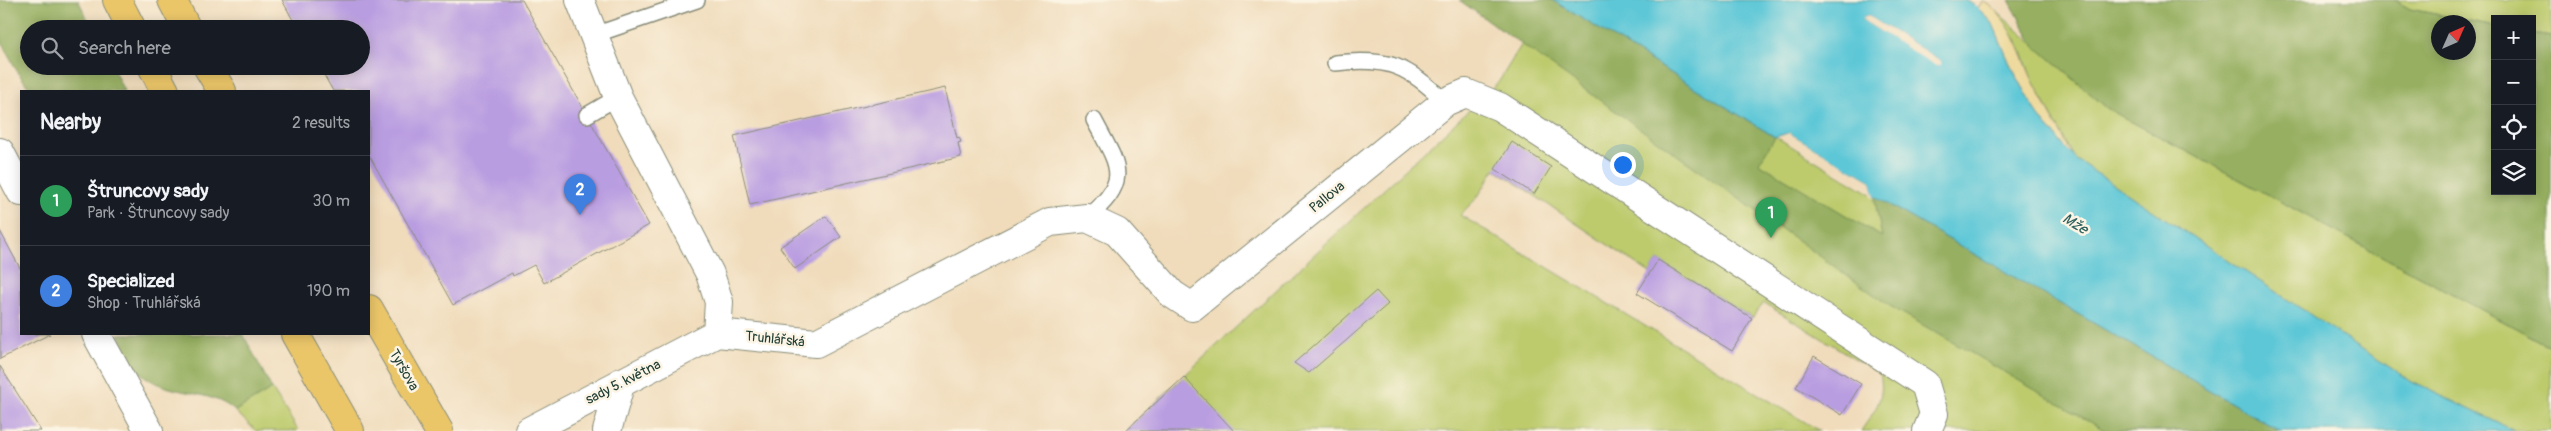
<!DOCTYPE html>
<meta charset="utf-8">
<style>
:root{--surface:#171b24;--page:#242831;--text:#f1f3f6;--muted:#9ea1a6;--line:#363941;--accent:#d1495b}
body{margin:0;font-family:Pangolin,sans-serif;background:var(--page);color:var(--text)}
.controls{position:absolute;right:15px;top:15px;display:grid;overflow:hidden;border-radius:0px;box-shadow:0 2px 12px #0003}
.controls button{width:45px;height:45px;display:grid;place-items:center;padding:0;border:0;border-bottom:1px solid var(--line);background:var(--surface);color:var(--text);font:25px sans-serif}
.compass{position:absolute;left:2431px;top:15px;width:45px;height:45px;border-radius:50%;background:var(--surface);box-shadow:0 2px 12px #0003;rotate:45deg}
.you{position:absolute;left:1622px;top:164px;width:18px;height:18px;margin:-12px;border:4px solid #fff;border-radius:50%;background:#1a73e8;box-shadow:0 0 0 8px #1a73e833}
.badge{display:grid;place-items:center;width:32px;height:32px;border-radius:50%;background:var(--accent);color:#fff;font-size:16px;font-weight:700}
.pin{position:absolute;translate:-50% -41px;filter:drop-shadow(0 1px 2px #0008)}
.pin::after{content:'';position:absolute;top:26px;width:18px;height:15px;background:inherit;clip-path:polygon(0 0,100% 0,50% 100%)}
.list{margin:0;padding:0;list-style:none}
h2{display:flex;justify-content:space-between;align-items:center;height:65px;margin:0;padding:0 20px;font-size:21px}
h2 small{font-size:16px;font-weight:400;color:var(--muted)}
.list li{display:grid;grid-template-columns:32px 1fr auto;gap:15px;align-items:center;box-sizing:border-box;height:90px;padding:0 20px;border-top:1px solid var(--line)}
.list b{display:block;font-size:19px;white-space:nowrap}
.list p{margin:0;font-size:16px;white-space:nowrap;color:var(--muted)}
.list em{font-size:16px;font-style:normal;color:var(--muted)}
.icon{flex:none;width:28px;height:28px;fill:none;stroke:currentColor;stroke-width:2;stroke-linecap:round;stroke-linejoin:round}
.map{position:relative;flex:none;width:2551px;height:431px;overflow:hidden}
.search{position:absolute;background:var(--surface);box-shadow:0 2px 12px #0003;left:20px;top:20px;width:350px;height:55px;display:flex;align-items:center;gap:12px;box-sizing:border-box;padding:0 18px;border-radius:28px;color:var(--muted);font-size:19px}
.panel{position:absolute;background:var(--surface);box-shadow:0 2px 12px #0003;left:20px;top:90px;width:350px;height:245px;border-radius:0px}
.map>svg:first-child{display:block}
.green{fill:#bdcb6d;stroke:#6e8450}
.forest{fill:#96af60;stroke:#5a764a;fill-rule:evenodd}
.sand{fill:#eeda9e;stroke:#868c69}
.water{fill:#5dc7d7;stroke:#3e8286;fill-rule:evenodd}
.pier{fill:#f0dcbb}
.building{fill:#b99de1}
.lines{fill:none;stroke-linecap:round;stroke-linejoin:round}
.service-casing{stroke:#888c78;stroke-width:18}
.minor-casing{stroke:#888c78;stroke-width:30}
.tertiary-casing{stroke:#888c78;stroke-width:30}
.primary-casing{stroke:#888c78;stroke-width:30}
.service{stroke:#fff;stroke-width:15}
.minor{stroke:#fff;stroke-width:28}
.tertiary{stroke:#fff;stroke-width:28}
.primary{stroke:#ebc669;stroke-width:28}
.labels{text-anchor:middle;dominant-baseline:central;stroke-width:5;stroke-linejoin:round;paint-order:stroke}
.street-label{font-size:14px;fill:#1f3d34;stroke:#fcf5e5}
.water-label{font-size:15px;font-style:italic;fill:#2e605d;stroke:#fcf5e5}
</style>
<div class="map">
<svg width="2551" height="431" viewBox="0 0 2551 431">
<rect width="100%" height="100%" fill="#fcf5e5"/>
<filter id="ink" filterUnits="userSpaceOnUse"><feTurbulence type="fractalNoise" baseFrequency=".02" numOctaves="2"/><feDisplacementMap in="SourceGraphic" scale="10" xChannelSelector="R" yChannelSelector="G"/><feConvolveMatrix kernelMatrix="1 2 1 2 8 2 1 2 1" color-interpolation-filters="sRGB"/></filter>
<filter id="wash" filterUnits="userSpaceOnUse"><feTurbulence type="fractalNoise" baseFrequency=".0096" numOctaves="4" result="noise"/><feDisplacementMap in="SourceGraphic" scale="20" xChannelSelector="R" yChannelSelector="G"/><feGaussianBlur stdDeviation="1.12" result="paint"/><feColorMatrix in="noise" values="0 0 0 0 0 0 0 0 0 0 0 0 0 0 0 0 0 1.4 0 .05"/><feComposite in="paint" operator="in"/></filter>
<g filter="url(#wash)">
<rect width="100%" height="100%" fill="#f0dcbb"/>
<path class="green" d="M1549 0 1874 196 2280 431H1861C1874 411 1886 399 1880 374L1764 303 1752 318 1658 260 1650 273 1495 169 1477 198 1460 215 1820 431H1125L1498 83Z
M2395 0H2551V37L2532 34V19H2495V26L2410 9Z
M1996 11 2108 109 2551 347V431H2515L2412 382 2075 159 2032 79 2019 44Z
M272 389 298 430 297 431H256L235 411Z"/>
<path class="forest" d="M0 0H78L93 29H29V66H112L124 91H31L17 71 0 38Z
M1459 0H1552L1775 137 1759 163 1882 237 1874 196 2280 431H2106L1890 306Z
M2009 0H2395L2410 9 2495 26V191H2532V34L2551 37V347L2108 109 2034 45ZM2468 22V52H2438V22Z
M119 334H243L272 389 235 411C209 387 165 398 139 371 130 363 125 345 119 334Z"/>
<path class="sand" d="M1983 0C2012 20 2019 50 2033 81 2046 107 2061 133 2075 159L2040 118 2010 64 1993 24 1978 8Z"/>
<path class="water" d="M1552 0H1966L1978 8 1993 24 2010 64 2040 118 2075 159 2412 382 2515 431H2280L1874 196 1871 181 1789 133 1775 137ZM1867 15 1941 61 1939 66 1864 21 1863 18Z"/>
<path class="pier" d="M1867 15 1941 61V65L1936 66 1864 21 1863 18Z
M1789 133 1871 181 1875 199 1872 197 1869 183 1788 135 1773 139Z"/>
<g id="blocks">
<path class="building" d="M282 0H522L649 225 544 283 534 265 513 276 512 273 453 305 369 155V91H333L319 66H361V29H298Z
M945 88 957 138 959 137 961 142 958 143 961 157 750 205 734 136Z
M1512 142 1551 167 1534 194 1495 169Z
M826 216 841 237 795 269 780 247Z
M0 231 21 270V334H50L0 359Z
M1658 260 1752 318 1732 351 1637 293Z
M1376 291 1388 304 1309 373 1294 363Z
M1814 356 1861 384 1842 415 1796 387Z
M0 366 41 431H0Z
M1184 377 1234 431H1125Z"/>
</g>
</g>
<g filter="url(#ink)">
<use href="#blocks" fill-opacity="0" stroke="#888c78" stroke-width="1"/>
<g class="lines">
<defs>
<path id="service" d="M594 35 697 0
M1335 63C1387 57 1408 65 1445 102
M587 115 618 97
M1087 218C1133 179 1118 166 1094 120"/>
<path id="minor" d="M580 0 618 97 710 274 719 302 717 333
M717 333 816 343 1050 222 1087 218 1117 232 1172 294 1192 307 1445 102 1466 93 1500 107 1925 384 1934 414 1927 431
M529 431 717 333
M607 431 621 382"/>
<path id="tertiary" d="M0 152 21 192
M96 334 149 431"/>
<path id="primary" d="M117 0 132 29
M172 0 187 29
M152 66 165 91
M207 66 222 91
M369 309 439 431
M295 334 350 431"/>
</defs>
<use href="#service" class="service-casing"/>
<use href="#minor" class="minor-casing"/>
<use href="#tertiary" class="tertiary-casing"/>
<use href="#primary" class="primary-casing"/>
<use href="#service" class="service"/>
<use href="#minor" class="minor"/>
<use href="#tertiary" class="tertiary"/>
<use href="#primary" class="primary"/>
</g>
</g>
<g class="labels">
<g class="street-label">
<text transform="translate(1327 197) rotate(-39)">Pallova</text>
<text transform="translate(775 339) rotate(6)">Truhlářská</text>
<text transform="translate(404 370) rotate(60)">Tyršova</text>
<text transform="translate(623 382) rotate(-27)">sady 5. května</text>
</g>
<g class="water-label">
<text transform="translate(2075 224) rotate(32)">Mže</text>
</g>
</g>
</svg>
<div class="controls">
<button>+</button>
<button>−</button>
<button><svg class="icon" aria-label="locate" viewBox="0 0 24 24"><circle cx="12" cy="12" r="6"/><path d="M12 2v4M12 18v4M2 12h4M18 12h4"/></svg></button>
<button><svg class="icon" aria-label="layers" viewBox="0 0 24 24"><path d="M12 4l9 5-9 5-9-5zM3 14l9 5 9-5"/></svg></button>
</div>
<svg class="compass" viewBox="-18 -18 36 36"><path d="M0-13l5 13h-10z" fill="#e53935"/><path d="M0 13l5-13h-10z" fill="#9ea1a6"/></svg>
<div class="you"></div>
<div class="pin badge" style="left:1771px;top:238px;background:#2e9e5b">1</div>
<div class="pin badge" style="left:580px;top:215px;background:#3f7fe0">2</div>
<div class="search"><svg class="icon" aria-label="search" viewBox="0 0 24 24"><circle cx="10" cy="10" r="6"/><path d="M15 15l6 6"/></svg>Search here</div>
<section class="panel">
<h2>Nearby<small>2 results</small></h2>
<ul class="list">
<li><span class="badge" style="background:#2e9e5b">1</span><div><b>Štruncovy sady</b><p>Park · Štruncovy sady</p></div><em>30 m</em></li>
<li><span class="badge" style="background:#3f7fe0">2</span><div><b>Specialized</b><p>Shop · Truhlářská</p></div><em>190 m</em></li>
</ul>
</section>
</div>
